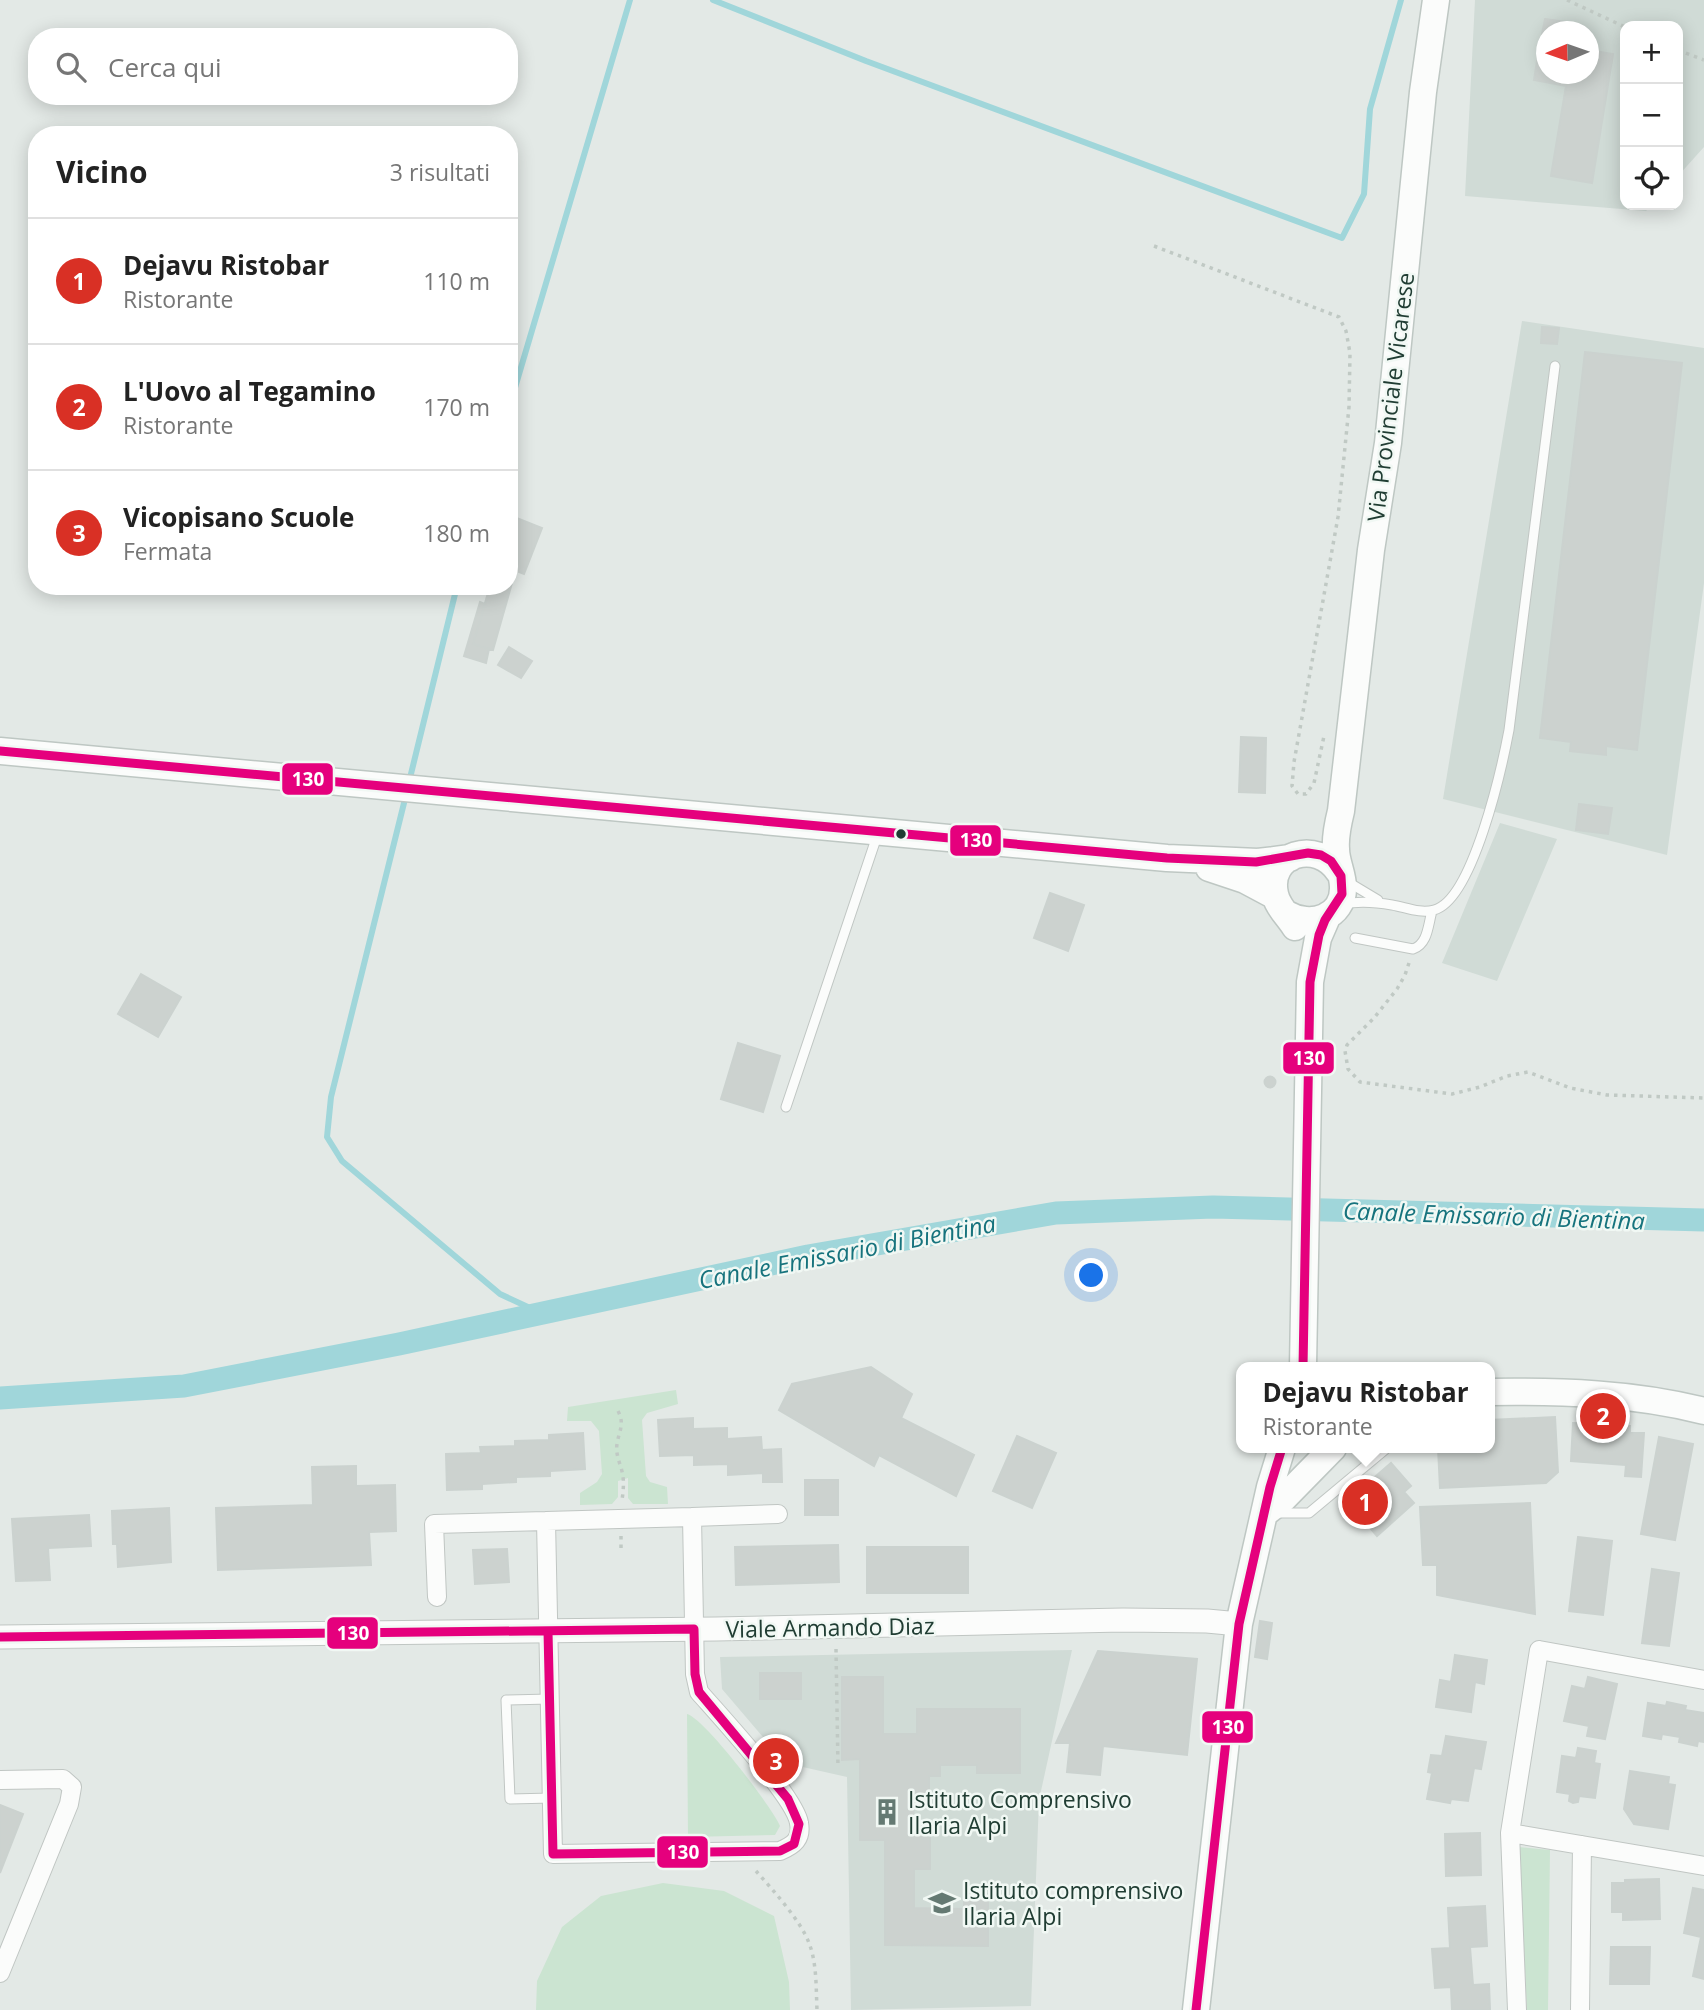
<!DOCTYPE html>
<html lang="it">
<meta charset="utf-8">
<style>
:root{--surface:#fff;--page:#f6f6f6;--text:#222;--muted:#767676;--line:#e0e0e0;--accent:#d93025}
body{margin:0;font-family:"Open Sans",sans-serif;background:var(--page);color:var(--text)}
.controls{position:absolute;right:21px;top:21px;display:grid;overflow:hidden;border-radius:14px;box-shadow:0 4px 18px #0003}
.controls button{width:63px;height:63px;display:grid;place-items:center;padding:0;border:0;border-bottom:2px solid var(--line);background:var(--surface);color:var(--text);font:35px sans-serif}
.compass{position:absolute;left:1536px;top:21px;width:63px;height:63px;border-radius:50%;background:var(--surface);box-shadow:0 4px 18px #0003;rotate:268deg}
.you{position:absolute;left:1092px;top:1276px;width:24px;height:24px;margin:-18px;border:5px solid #fff;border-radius:50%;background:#1a73e8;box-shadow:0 0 0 10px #1a73e833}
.badge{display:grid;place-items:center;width:46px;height:46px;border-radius:50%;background:var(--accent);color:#fff;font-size:23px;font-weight:700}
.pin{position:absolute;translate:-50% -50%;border:4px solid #fff;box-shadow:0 2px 7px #0006}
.popup{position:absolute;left:1236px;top:1362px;width:259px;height:91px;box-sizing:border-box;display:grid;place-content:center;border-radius:14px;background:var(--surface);filter:drop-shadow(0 2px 5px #0005);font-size:23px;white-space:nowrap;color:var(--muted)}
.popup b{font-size:26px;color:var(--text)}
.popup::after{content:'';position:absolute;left:50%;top:100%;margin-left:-14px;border:14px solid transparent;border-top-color:var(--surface)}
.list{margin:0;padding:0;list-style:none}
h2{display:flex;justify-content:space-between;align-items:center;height:91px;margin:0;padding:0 28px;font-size:30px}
h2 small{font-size:23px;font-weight:400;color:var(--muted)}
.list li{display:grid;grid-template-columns:46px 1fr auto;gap:21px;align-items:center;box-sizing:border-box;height:126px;padding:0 28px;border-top:2px solid var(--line)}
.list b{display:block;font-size:26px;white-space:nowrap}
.list p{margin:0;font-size:23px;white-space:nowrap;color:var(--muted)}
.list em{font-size:23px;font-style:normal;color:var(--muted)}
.icon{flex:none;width:38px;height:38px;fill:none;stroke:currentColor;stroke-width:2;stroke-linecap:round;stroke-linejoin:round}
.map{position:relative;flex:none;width:1704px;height:2010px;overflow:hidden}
.search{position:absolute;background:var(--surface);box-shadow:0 4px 18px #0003;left:28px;top:28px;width:490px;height:77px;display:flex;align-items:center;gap:18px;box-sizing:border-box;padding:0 24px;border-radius:28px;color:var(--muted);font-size:26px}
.panel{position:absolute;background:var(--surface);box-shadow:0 4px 18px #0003;left:28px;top:126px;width:490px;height:469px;border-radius:28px}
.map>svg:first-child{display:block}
.built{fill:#d0dbd6;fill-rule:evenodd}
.green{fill:#cbe4d1}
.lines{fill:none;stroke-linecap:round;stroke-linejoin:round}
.stream{stroke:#a0d6da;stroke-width:6}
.canal{stroke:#a0d6da;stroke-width:23}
.building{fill:#ccd2cf;stroke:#cbd2cf;stroke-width:2}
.service-casing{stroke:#c0c6c3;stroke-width:11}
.minor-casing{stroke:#c0c6c3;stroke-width:20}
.tertiary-casing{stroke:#c0c6c3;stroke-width:25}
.secondary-casing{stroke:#bec7c3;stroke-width:29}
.path{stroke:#c0c9c4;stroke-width:3.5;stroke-dasharray:3.5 5;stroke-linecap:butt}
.service{stroke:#fbfcfb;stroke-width:9}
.minor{stroke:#fbfcfb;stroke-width:18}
.tertiary{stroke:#fbfcfb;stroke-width:23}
.secondary{stroke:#fbfcfb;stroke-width:26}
.bus-1-casing{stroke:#f1f8f4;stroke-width:14}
.bus-1{stroke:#e5007d;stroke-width:9}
.bus-dot{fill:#203d33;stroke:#f1f8f4;stroke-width:2.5}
.labels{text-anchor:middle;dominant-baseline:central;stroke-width:5;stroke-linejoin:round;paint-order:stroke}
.street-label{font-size:23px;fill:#203d33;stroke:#f1f8f4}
.poi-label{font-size:23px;fill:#203d33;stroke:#f1f8f4;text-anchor:start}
.water-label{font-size:24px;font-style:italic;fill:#16737d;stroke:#f1f8f4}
.line-badge{stroke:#f1f8f4;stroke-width:2.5}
.badge-label{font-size:19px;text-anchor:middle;font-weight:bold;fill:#fff}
</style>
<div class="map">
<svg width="1704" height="2010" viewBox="0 0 1704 2010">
<rect width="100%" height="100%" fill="#e3e9e6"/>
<path class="built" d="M1475 0H1704V147L1678 176V26H1625V205H1652L1646 211 1465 196ZM1546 32H1588V74H1546Z
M1522 321 1704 348V583L1667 855 1443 799Z
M1500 823 1557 839 1497 981 1442 963Z
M1072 1650 1039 1800 1031 2006 851 2010 847 1777 785 1763 722 1689 720 1657Z"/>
<path class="green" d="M676 1390 678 1404 647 1413 642 1420 646 1476 650 1482 667 1487 668 1504H633L628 1498V1478L618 1481V1497L612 1504 580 1505V1493L597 1482 602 1474 599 1431 591 1421H567L568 1407Z
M687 1714C704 1718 772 1807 780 1826L775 1835 688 1837Z
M1519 1847 1550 1850 1548 2010H1527Z
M663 1883 724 1891 774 1916 789 1982 790 2010H536L537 1981 562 1927 601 1896Z"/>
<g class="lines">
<path class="stream" d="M713 0 866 61 1342 238 1364 194 1370 109 1401 0
M509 408 630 0
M409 782 457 586
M406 795 331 1097 327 1137 342 1161 500 1294 543 1314"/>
<path class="canal" d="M0 1398 184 1386 399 1344 808 1256 1056 1213 1213 1207 1704 1220"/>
</g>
<path class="building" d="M1545 19 1574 23 1573 32H1546V35L1542 34Z
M1540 42 1546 43V74H1588V50L1613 54 1592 183 1551 176 1566 86 1534 80Z
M1542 327 1559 328 1557 344 1541 343Z
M1585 352 1682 363 1637 750 1606 746V755L1570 751 1571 742 1540 738Z
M514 517 542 528 524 574 509 568V528Z
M509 575 514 576 493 650 473 644 490 586H509Z
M480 602 485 604 473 644 489 649 486 663 464 656Z
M509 647 532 661 521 678 498 665Z
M1241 737 1266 738 1265 793 1239 792Z
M1579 804 1612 808 1608 834 1576 830Z
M1050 893 1084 905 1068 951 1034 938Z
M141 974 181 997 158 1037 118 1014Z
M738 1043 780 1056 763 1112 721 1099Z
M1264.5 1082a5.5 5.5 0 1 1 11 0a5.5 5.5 0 1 1-11 0Z
M871 1367 912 1394 901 1418 974 1455 956 1496 879 1455 874 1466 779 1410 792 1384Z
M1555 1417 1558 1472 1546 1483 1440 1488 1438 1448H1489V1420Z
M693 1418V1429L727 1428V1439L761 1437 762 1450 781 1449 782 1482H763V1473L728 1475V1464L694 1465V1455L660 1456 658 1420Z
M1573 1423 1630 1426V1433H1644L1641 1477 1625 1476 1626 1465 1571 1461Z
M583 1433 585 1469 550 1471V1476L516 1477V1482L482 1484V1489L447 1490 446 1454 481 1453 480 1447 515 1446V1441L549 1440V1435Z
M1017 1436 1056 1453 1032 1508 993 1491Z
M1659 1437 1693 1444 1675 1540 1641 1534Z
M1391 1463 1411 1486 1404 1492 1414 1503 1377 1536 1347 1501Z
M356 1466V1486L395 1485 396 1531 369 1532 371 1565 218 1570 216 1508 313 1505 312 1467Z
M805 1480H838V1515H805Z
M1530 1503 1535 1614 1437 1595V1565H1423L1420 1507Z
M169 1508 171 1562 118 1567 117 1544H113L112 1511Z
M89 1515 91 1546 48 1548 50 1580 16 1581 12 1519Z
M1578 1537 1612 1541 1603 1615 1569 1611Z
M838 1545 839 1582 736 1585 735 1547Z
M867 1547H968V1593H867Z
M507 1549 509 1582 475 1584 473 1550Z
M1652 1569 1679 1573 1669 1646 1642 1643Z
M1260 1621 1272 1623 1267 1659 1255 1657Z
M1098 1651 1197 1659 1187 1755 1103 1746 1100 1775 1067 1772 1070 1743H1056Z
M1455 1655 1487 1660 1484 1684 1475 1682 1471 1712 1436 1707 1440 1680 1451 1682Z
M760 1673H801V1699H760Z
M842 1677H883V1734H917V1709H1020V1773H977V1765H940V1776H929V1804H914L913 1821H930V1869H914V1908L964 1909V1894H988V1946L885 1945V1840H860V1759L842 1760Z
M1588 1677 1617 1684 1605 1739 1587 1736 1589 1726 1564 1721 1572 1686 1585 1689Z
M1667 1702 1686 1706 1685 1710 1704 1713V1742L1698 1741 1697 1746 1679 1742 1680 1737 1662 1734 1661 1739 1643 1736 1648 1703 1666 1706Z
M1446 1736 1486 1742 1481 1769 1474 1768 1468 1801 1451 1799 1450 1803 1427 1799 1432 1773 1428 1772 1431 1755 1442 1756Z
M1578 1748 1596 1751 1594 1763 1600 1764 1595 1798 1579 1796 1578 1802 1573 1803 1569 1801 1570 1794 1557 1792 1562 1756 1576 1758Z
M1630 1771 1669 1777 1668 1784 1675 1785 1668 1829 1634 1824 1624 1809Z
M0 1805 23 1814 0 1873Z
M1480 1833 1481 1875 1446 1876 1445 1834Z
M1659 1879 1660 1919 1623 1920V1912H1612V1883H1625V1880Z
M1693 1888 1704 1890V1979L1693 1976 1701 1937 1684 1933Z
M1485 1906 1487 1946 1470 1947 1473 1985 1489 1984 1490 2010H1452L1451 1987 1435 1988 1432 1949 1450 1948 1448 1908Z
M1611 1947H1650L1649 1984H1610Z"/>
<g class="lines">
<defs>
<path id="service" d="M1348 882 1378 900
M1343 904C1359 901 1375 902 1392 905 1405 907 1420 914 1434 910 1473 900 1502 767 1509 730L1555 366
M1355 938 1413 949C1428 944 1428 925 1432 911
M786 1107 877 836
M1277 1513H1309L1387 1448
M550 1699 506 1700 510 1799 552 1798"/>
<path id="minor" d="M692 1517 695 1674 699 1692C720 1716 795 1797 799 1823 802 1839 794 1845 780 1851L553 1854 546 1521Z
M692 1517 778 1514
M437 1597 434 1524 546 1521
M0 1780 63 1779 72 1787 69 1804 0 1973
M1510 1833 1704 1866
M1517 2010 1510 1833 1539 1650 1704 1680
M1580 2010 1582 1845"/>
<path id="tertiary" d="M0 1637 716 1629 1123 1620 1207 1621 1239 1624"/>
<path id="secondary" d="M0 751 1167 858 1258 862 1290 858
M1209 868 1245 880 1275 896
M1287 914C1310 928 1344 918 1343 887 1343 874 1336 862 1336 849 1335 836 1338 823 1341 811L1371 550 1388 443 1423 92 1436 0
M1295 927C1288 916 1277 906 1275 894 1266 854 1317 838 1339 872
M1303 1367 1310 982 1318 938 1328 915
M1489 1392C1561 1391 1634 1393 1704 1411
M1265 1513 1283 1499 1333 1448
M1196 2010 1239 1624 1270 1487 1282 1448"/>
</defs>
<use href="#service" class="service-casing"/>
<use href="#minor" class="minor-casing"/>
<use href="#tertiary" class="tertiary-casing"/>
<use href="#secondary" class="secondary-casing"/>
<path class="path" d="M1567 0 1625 27
M1678 50 1704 60
M1154 246 1339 317 1346 331 1350 353 1349 407 1338 517 1294 762 1292 786 1298 794H1306L1314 783 1324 736
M1409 963 1405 975 1397 989 1374 1018 1347 1045 1345 1051 1348 1069 1360 1082 1452 1094 1480 1087 1507 1076 1528 1072 1570 1088 1607 1095 1704 1098
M618 1411C625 1424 619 1431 617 1444 615 1456 622 1466 623 1477 624 1485 623 1493 622 1500
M621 1548V1536
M836 1649 838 1768
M756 1871C772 1889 801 1921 809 1943 817 1963 816 1989 817 2010"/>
<use href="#service" class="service"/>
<use href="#minor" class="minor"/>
<use href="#tertiary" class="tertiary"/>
<use href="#secondary" class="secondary"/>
<defs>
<path id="bus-1" d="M0 751 1167 858 1256 862 1308 853 1321 855 1331 861 1341 876 1342 894 1325 920 1319 935 1310 982 1303 1367
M0 1637 694 1629 695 1674 699 1692 788 1799 799 1824 794 1844 780 1851 553 1854 548 1631
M1196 2010 1239 1624 1270 1487 1282 1448"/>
</defs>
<use href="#bus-1" class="bus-1-casing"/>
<use href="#bus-1" class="bus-1"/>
</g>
<defs>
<symbol id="building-bare" viewBox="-9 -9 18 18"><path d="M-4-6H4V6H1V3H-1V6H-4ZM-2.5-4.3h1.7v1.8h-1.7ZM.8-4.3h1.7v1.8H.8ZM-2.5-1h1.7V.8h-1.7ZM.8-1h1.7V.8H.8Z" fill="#647972" stroke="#f1f8f4" stroke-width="2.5" paint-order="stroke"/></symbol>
<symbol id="school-bare" viewBox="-9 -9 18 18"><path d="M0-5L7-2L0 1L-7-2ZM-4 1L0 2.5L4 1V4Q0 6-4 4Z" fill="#647972" stroke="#f1f8f4" stroke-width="2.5" paint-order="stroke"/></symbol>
</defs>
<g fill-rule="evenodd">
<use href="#building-bare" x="868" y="1793" width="38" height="38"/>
<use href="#school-bare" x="923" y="1884" width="38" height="38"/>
</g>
<circle class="bus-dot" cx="901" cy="834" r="6"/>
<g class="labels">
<g class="street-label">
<text transform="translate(1390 397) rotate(-83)">Via Provinciale Vicarese</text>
<text transform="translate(830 1627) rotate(-1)">Viale Armando Diaz</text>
</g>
<g class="poi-label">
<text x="908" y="1799">Istituto Comprensivo<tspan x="908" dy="26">Ilaria Alpi</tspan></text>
<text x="963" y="1890">Istituto comprensivo<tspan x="963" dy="26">Ilaria Alpi</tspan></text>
</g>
<g class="water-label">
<text transform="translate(1494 1215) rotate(2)">Canale Emissario di Bientina</text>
<text transform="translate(847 1251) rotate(-11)">Canale Emissario di Bientina</text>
</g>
</g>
<g class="line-badge">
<rect x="281" y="762" width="53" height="34" rx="7" fill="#e5007d"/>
<rect x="949" y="824" width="53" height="33" rx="7" fill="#e5007d"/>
<rect x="1282" y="1041" width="53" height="34" rx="7" fill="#e5007d"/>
<rect x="326" y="1616" width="53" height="34" rx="7" fill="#e5007d"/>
<rect x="1201" y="1710" width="53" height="34" rx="7" fill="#e5007d"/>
<rect x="656" y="1835" width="53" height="34" rx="7" fill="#e5007d"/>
</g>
<g class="badge-label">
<text x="308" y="786">130</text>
<text x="976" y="847">130</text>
<text x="1309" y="1065">130</text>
<text x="353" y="1640">130</text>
<text x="1228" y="1734">130</text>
<text x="683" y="1859">130</text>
</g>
</svg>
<div class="controls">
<button>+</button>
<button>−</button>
<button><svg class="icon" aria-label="locate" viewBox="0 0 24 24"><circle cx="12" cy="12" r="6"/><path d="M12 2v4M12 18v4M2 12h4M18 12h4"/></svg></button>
</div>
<svg class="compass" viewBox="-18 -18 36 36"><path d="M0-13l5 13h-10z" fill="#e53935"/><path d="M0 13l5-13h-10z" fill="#767676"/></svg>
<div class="you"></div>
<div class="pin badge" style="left:1365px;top:1502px">1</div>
<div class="popup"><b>Dejavu Ristobar</b>Ristorante</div>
<div class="pin badge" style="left:1603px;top:1416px">2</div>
<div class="pin badge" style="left:776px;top:1761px">3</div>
<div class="search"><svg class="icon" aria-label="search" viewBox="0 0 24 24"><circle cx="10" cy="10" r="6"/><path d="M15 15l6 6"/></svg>Cerca qui</div>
<section class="panel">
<h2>Vicino<small>3 risultati</small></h2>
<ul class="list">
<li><span class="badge">1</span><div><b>Dejavu Ristobar</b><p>Ristorante</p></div><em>110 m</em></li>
<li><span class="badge">2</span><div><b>L'Uovo al Tegamino</b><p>Ristorante</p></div><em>170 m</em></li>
<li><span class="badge">3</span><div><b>Vicopisano Scuole</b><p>Fermata</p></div><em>180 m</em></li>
</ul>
</section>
</div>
